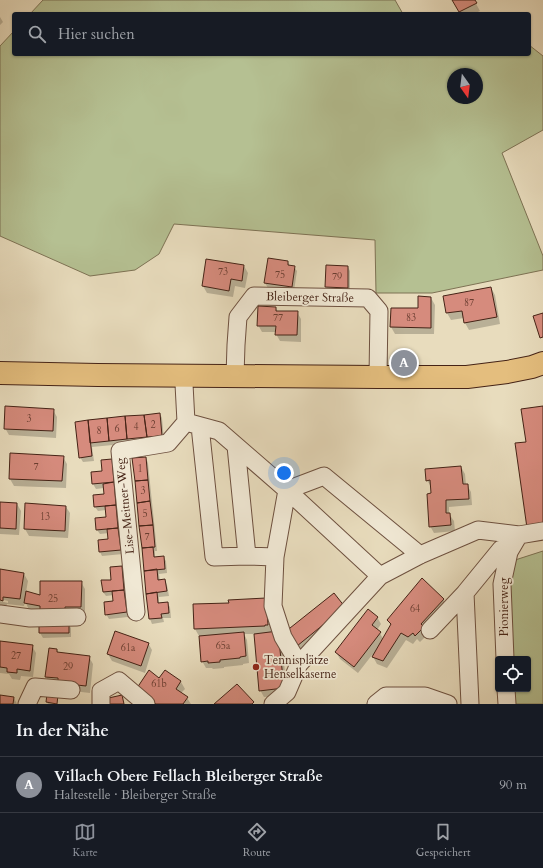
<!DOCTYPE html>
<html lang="de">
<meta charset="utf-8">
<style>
:root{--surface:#171b24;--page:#242831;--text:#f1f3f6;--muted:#9ea1a6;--line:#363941;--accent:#8c9099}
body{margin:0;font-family:Cardo,serif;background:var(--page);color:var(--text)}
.controls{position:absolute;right:12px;bottom:12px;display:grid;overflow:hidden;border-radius:4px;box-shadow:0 1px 3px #0004}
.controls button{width:36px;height:36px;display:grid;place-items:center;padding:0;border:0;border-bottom:1px solid var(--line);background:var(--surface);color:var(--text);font:20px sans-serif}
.compass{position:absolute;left:447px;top:68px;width:36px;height:36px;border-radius:50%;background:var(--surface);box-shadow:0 1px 3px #0004;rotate:166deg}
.you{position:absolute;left:284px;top:473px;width:14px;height:14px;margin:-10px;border:3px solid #fff;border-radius:50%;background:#1a73e8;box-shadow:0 0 0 6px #1a73e833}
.badge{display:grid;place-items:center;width:26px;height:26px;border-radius:50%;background:var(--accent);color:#fff;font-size:13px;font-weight:700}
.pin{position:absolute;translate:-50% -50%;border:2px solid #fff;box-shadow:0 1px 4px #0006}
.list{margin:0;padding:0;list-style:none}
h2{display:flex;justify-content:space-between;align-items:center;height:52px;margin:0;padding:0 16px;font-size:17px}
h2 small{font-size:13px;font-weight:400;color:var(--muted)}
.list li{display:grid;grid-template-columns:26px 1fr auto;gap:12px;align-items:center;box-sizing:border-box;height:56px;padding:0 16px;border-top:1px solid var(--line)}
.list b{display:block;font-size:15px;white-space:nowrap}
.list p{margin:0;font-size:13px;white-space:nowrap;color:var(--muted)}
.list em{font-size:13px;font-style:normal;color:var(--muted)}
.icon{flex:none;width:22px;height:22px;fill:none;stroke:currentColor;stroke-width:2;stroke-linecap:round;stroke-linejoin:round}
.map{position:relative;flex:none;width:543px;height:704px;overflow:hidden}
.search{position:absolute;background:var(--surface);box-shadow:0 1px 3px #0004;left:12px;right:12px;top:12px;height:44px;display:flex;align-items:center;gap:10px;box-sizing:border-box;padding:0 14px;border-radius:4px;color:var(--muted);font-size:15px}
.sheet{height:108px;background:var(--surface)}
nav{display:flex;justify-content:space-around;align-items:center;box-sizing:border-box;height:56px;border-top:1px solid var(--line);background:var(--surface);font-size:11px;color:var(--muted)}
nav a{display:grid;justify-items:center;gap:2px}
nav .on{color:var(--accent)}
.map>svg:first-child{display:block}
.green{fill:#b5c092;stroke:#7d7254;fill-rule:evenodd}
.shadow{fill:#0003}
.building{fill:#d68b7d;stroke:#452316}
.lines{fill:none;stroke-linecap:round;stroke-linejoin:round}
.minor-casing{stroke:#6e5140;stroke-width:19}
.major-casing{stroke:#452316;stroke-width:24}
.minor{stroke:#f0e8d4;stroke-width:17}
.major{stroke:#e4be7e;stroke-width:22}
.poi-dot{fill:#8f2418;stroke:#f0e8d4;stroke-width:1.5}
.labels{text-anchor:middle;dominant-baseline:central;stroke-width:3.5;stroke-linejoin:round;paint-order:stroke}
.number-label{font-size:10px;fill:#693d30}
.street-label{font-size:12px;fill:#452316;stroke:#f0e8d4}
.poi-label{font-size:12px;fill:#452316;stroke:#f0e8d4;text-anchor:start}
</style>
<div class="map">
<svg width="543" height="704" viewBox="0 0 543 704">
<rect width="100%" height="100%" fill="#e8dcbd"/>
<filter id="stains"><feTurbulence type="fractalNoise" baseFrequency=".005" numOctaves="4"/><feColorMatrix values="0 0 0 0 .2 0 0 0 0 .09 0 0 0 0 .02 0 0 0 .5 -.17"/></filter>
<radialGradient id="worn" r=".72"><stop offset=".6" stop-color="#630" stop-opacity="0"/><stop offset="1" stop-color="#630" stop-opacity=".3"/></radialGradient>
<path class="green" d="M43 0H395L403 14H30Z
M14 31V54H529V45L543 56V130L502 153 543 256V270L432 293H376L375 240 174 224 159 254 135 270 90 276 0 236V46ZM453 74H477V98H453Z
M543 551V704H514L513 689H528V659H511L507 581 512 561Z"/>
<path class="shadow" d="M453 0H474L480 11 473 14H461Z
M0 17 3 22 0 25Z
M268 259 288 262 290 266 294 267 297 271 294 291 268 288 265 283Z
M244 266 248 273 245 288 235 286 233 297 207 293 203 286Z
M327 266 348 267 350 271V292H329L326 287Z
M491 288 495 295 500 324 469 330 465 323 464 318 451 320 447 313 444 297Z
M431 298 435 305 434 334H395L391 327 419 309Z
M276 308 278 312H297L301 319V342L280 341 276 334V332H262L258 325Z
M53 410 57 417 56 438 9 435 5 428Z
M160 414 162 418 164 440 92 447 94 461 83 462 80 457 77 422Z
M63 457 67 464 66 488 14 486 10 479Z
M146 458 148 463 157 551H155V558L163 557 166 561 167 573 159 574 160 581 165 580 167 585 169 596 159 597V604L167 603 170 607 171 618H163L164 622 152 624 150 619 134 459Z
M111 460 114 465 123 554 102 556 100 552 99 541 110 540 109 533 100 534 97 530 107 518 106 510 98 511 95 507 105 495 104 488 96 489 93 484 92 473 103 472Z
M461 467 465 474 466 485H467L471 492 472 505 449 507V514L454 521 455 531 434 533 430 526 432 494 431 487 427 480Z
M0 503 17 504 21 511 19 535 0 534Z
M66 507 70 513 68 538 29 536 25 529Z
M122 567 124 572 128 617 109 619 106 614 114 602V595L106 596 103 592Z
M0 570 24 574 28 581 26 592 41 596 81 582 85 589V614H68L29 610 25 601 24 606 7 604 6 607 0 606V601L8 603V601L0 599Z
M443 599 447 606 427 635 420 642 417 639 413 644 406 640 387 668 377 664 372 655 358 673 340 659 336 652 377 617 381 624 377 630 380 633 383 639 391 626 388 620Z
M195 605 270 606 271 633 282 639 287 695 264 697 260 690 255 634H244L247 640 249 663 243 664V665L224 667V668L213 669 212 668H206L202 661 199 636 195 629Z
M344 608 301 653 290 639Z
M68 623 71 628V637L43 638 40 633V624Z
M0 642 32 646 36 653 33 677 21 676 20 680 12 679 9 674 0 673Z
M148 643 152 650 145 673 112 661 108 654Z
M57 650 59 654 89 657 93 664 90 693 73 691 50 684 46 677Z
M160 679 181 682 185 689 181 693 187 698 191 704H154L142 695Z
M48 695 57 696 58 698 57 704H48L47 702Z
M0 696 14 698 17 704H0Z"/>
<path class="building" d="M452 0H475L477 3 459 12Z
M268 258 288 261V265L295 266 292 287 264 283Z
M206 259 244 265 242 281 231 279 229 291 202 286Z
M326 265 348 266V288L325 287Z
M491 287 497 317 464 323 462 311 446 313 443 296Z
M418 296 431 297V328L390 327 391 308H418Z
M258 306 276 307V311H298L297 335H275L276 326H257Z
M543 313V337L540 338 533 316Z
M5 406 54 409 53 431 4 429Z
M543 406V526L527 528 515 443 526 442 521 409Z
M160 413 162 436 147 437 144 415Z
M144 415 147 437 127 439 125 416Z
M125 416 127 439 109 441 107 418Z
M107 418 109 441 90 443 88 420Z
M88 420 92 456 79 458 75 422Z
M10 453 64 456 62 481 9 479Z
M146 457 148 480 135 481 132 458Z
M112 459 114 482 92 484 91 472 102 471 101 460Z
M461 466 463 484H468L469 499 446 500V513H450L451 525 429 527 427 494 431 493 430 480 426 481 425 469Z
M148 480 150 501 137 503 135 481Z
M114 482 116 505 94 507 93 495 104 494 103 484Z
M150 501 153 525 139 526 137 503Z
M0 502 17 503 16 529 0 528Z
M25 503 66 506 65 531 24 529Z
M116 505 118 528 96 530 95 518 106 517 105 506Z
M153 525 155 547 142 548 139 526Z
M118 528 121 550 99 552 98 540 108 539 107 529Z
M153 547 154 557 164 556 165 569 144 571 142 548Z
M122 566 124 590 103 592 101 580H111L110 567Z
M0 569 24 573 20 599 3 597V601L0 600Z
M157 569 158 580 165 579 167 591 146 594 144 571Z
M422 578 444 599 421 624 424 627 415 636 413 633 408 637 401 633 383 661 372 657 391 624 387 620Z
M40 581H82L81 607H65V612L40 611V606L24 603 26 591 40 595Z
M124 590 127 612 105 615 104 602 113 601 112 591Z
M157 592 158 603 168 602 169 613 161 614 162 618 149 619 146 594Z
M334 593 345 607 297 646 285 632Z
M266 598 268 625H265V626L194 629 193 604 229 603 228 600Z
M368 609 378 617 372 625 381 632 354 667 335 652Z
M69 622V633H39V623Z
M115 631 149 643 141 666 107 654Z
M278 631 284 688 259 691 254 634Z
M244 632 246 656 240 657V658L220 660V662L208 663V661L201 662 199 636Z
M0 641 33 645 30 671 17 669V673L7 672V668L0 667Z
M49 648 57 649V652L90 656 86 686 68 684 58 681V678L45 677Z
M149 670 159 678 165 670 181 681 176 689 188 697 183 704H156L150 700 152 698 137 688Z
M237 684 254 702 252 704H214Z
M47 694 58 695 57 704 46 702Z
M0 695 14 697 13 704H0Z
M122 695 124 704H105L104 699Z"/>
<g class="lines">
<defs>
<path id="minor" d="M235 376 236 345 238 317 254 296 368 298 379 311 378 377
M186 422 219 431 287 490 380 576
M200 426 214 557 247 556 275 557
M236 446 247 556
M465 593 470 704
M136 612 120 451 168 443 186 422 184 384V376
M0 614 30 618 77 617
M430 630 465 593 501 549 513 545
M505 659 502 584 509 552 519 535
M299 664 283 637 273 606 275 557 287 490 324 476 420 555
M506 689 507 704
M27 704 35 687 71 690
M101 704V691L119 681 146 704
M273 704 287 692 299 664 380 576 420 555 478 530 519 535 543 531
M376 704 386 696H425L448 704"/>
<path id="major" d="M0 373 98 375 378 377H467L507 372 532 367 543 363"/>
</defs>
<use href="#minor" class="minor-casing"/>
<use href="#major" class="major-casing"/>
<use href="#minor" class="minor"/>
<use href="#major" class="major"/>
</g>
<circle class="poi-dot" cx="256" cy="667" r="4"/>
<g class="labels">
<g class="number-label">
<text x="223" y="272">73</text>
<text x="280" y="275">75</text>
<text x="337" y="277">79</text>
<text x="469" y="303">87</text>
<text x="278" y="318">77</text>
<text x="411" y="318">83</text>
<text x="29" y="419">3</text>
<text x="153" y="425">2</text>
<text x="136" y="427">4</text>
<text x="117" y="429">6</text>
<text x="99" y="431">8</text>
<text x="36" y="467">7</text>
<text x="140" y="469">1</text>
<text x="143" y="491">3</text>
<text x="145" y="514">5</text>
<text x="45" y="517">13</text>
<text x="147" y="537">7</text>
<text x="53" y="599">25</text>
<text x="415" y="609">64</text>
<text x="223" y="646">65a</text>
<text x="128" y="648">61a</text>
<text x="16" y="656">27</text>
<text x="68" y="667">29</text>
<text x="159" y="684">61b</text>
</g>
<g class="street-label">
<text transform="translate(310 297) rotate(1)">Bleiberger Straße</text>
<text transform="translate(125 506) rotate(-96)">Lise-Meitner-Weg</text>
<text transform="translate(504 607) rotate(-90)">Pionierweg</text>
</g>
<g class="poi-label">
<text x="264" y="660">Tennisplätze<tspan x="264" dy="14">Henselkaserne</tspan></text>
</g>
</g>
<rect width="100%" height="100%" filter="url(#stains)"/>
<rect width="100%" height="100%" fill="url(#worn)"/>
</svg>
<div class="controls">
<button><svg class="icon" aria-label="locate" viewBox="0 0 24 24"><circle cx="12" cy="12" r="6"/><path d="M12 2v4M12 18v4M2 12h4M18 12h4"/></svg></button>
</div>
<svg class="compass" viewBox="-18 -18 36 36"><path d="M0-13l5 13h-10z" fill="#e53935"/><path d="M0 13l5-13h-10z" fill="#9ea1a6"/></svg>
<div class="you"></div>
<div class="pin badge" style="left:404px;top:363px">A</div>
<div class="search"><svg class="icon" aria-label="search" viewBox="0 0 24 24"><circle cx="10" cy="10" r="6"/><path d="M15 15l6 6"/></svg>Hier suchen</div>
</div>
<section class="sheet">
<h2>In der Nähe<small></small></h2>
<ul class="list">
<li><span class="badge">A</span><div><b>Villach Obere Fellach Bleiberger Straße</b><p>Haltestelle · Bleiberger Straße</p></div><em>90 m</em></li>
</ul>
</section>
<nav>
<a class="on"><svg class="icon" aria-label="map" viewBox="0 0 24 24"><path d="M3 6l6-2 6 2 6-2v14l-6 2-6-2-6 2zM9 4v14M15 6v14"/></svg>Karte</a>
<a><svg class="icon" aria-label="directions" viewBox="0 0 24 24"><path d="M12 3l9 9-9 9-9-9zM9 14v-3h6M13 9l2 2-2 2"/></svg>Route</a>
<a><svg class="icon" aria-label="saved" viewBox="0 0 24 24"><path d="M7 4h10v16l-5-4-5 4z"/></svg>Gespeichert</a>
</nav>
